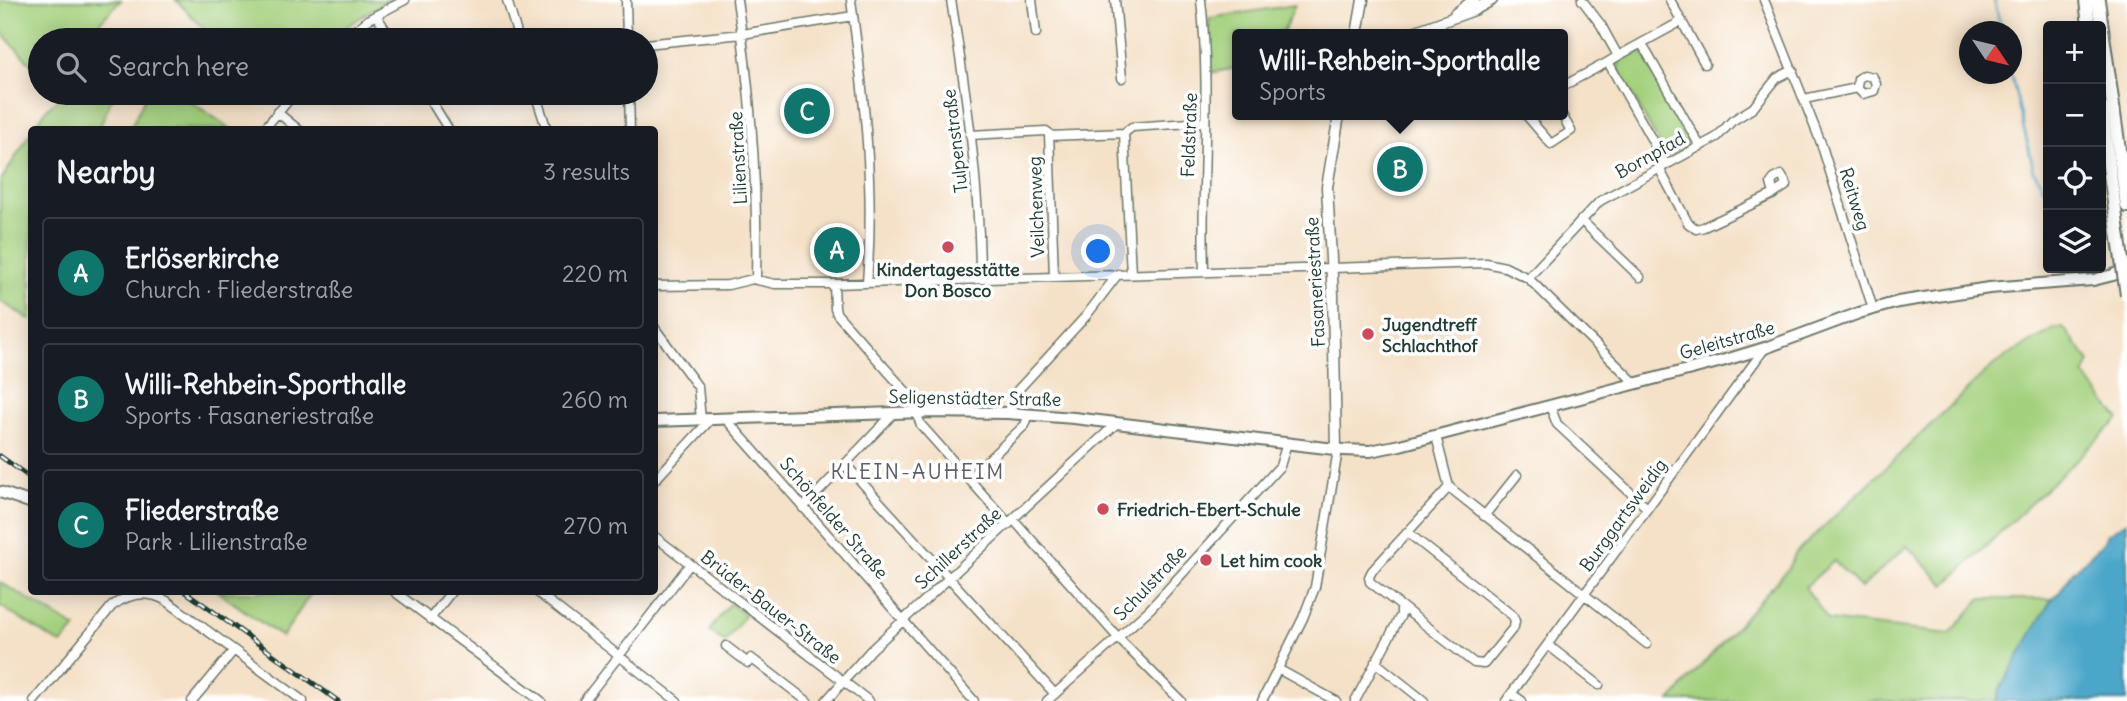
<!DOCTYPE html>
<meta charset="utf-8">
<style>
:root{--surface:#171b24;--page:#20242c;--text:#f1f3f6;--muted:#9ea1a6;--line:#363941;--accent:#0f766e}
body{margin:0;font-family:Delius,sans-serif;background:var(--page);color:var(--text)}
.controls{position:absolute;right:21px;top:21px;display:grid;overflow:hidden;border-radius:7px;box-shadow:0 4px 18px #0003}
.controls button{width:63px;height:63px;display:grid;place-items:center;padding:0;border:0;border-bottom:2px solid var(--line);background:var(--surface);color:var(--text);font:35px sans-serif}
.compass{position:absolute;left:1959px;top:21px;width:63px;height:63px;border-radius:50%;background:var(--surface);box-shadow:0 4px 18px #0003;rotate:125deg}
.you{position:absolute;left:1099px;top:252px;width:24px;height:24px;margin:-18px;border:5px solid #fff;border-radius:50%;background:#1a73e8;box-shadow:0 0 0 10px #1a73e833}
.badge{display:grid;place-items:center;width:46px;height:46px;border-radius:50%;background:var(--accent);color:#fff;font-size:23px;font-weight:700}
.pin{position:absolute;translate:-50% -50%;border:4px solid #fff;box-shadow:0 2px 7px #0006}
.popup{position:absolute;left:1232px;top:29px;width:336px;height:91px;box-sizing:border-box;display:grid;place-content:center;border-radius:7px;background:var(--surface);filter:drop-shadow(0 2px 5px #0005);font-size:23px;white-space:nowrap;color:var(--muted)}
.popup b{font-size:26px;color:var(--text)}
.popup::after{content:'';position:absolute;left:50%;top:100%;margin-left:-14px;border:14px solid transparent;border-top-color:var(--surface)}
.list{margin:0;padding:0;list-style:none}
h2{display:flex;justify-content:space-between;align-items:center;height:91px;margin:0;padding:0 28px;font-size:30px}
h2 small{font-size:23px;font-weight:400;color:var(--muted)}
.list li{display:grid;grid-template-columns:46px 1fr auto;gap:21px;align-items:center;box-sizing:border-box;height:112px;margin:0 14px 14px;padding:0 14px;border:2px solid var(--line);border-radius:7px}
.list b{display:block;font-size:26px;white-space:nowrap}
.list p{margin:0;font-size:23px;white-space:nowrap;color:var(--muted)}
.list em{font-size:23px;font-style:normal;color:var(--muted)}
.icon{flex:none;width:38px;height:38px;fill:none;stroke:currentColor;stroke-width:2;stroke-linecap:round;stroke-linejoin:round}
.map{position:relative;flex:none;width:2127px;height:701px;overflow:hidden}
.search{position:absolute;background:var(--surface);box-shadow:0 4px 18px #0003;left:28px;top:28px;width:630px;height:77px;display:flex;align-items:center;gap:18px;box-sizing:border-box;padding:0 24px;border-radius:38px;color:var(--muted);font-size:26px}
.panel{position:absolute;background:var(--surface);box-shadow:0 4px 18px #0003;left:28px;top:126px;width:630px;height:469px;border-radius:7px}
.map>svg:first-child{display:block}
.green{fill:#a3d07c;stroke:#618658;stroke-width:2}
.water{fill:#4ba7c9;stroke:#35727e;stroke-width:2}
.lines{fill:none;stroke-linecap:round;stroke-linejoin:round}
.stream{stroke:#4ba7c9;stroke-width:2.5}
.minor-casing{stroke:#6a7668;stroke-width:11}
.tertiary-casing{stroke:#6a7668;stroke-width:13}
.secondary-casing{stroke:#6a7668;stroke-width:14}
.trunk-casing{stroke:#6a7668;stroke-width:16}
.minor{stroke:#fff;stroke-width:8}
.tertiary{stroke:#fff;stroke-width:10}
.secondary{stroke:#fff;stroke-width:10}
.trunk{stroke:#fff;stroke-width:12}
.rail-casing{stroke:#1f3d34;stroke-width:5}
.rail{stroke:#fff;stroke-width:2.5;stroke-dasharray:8;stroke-linecap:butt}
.trunk-bridge-casing{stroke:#6a7668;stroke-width:16;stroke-linecap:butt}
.trunk-bridge{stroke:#fff;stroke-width:12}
.poi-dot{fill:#d1495b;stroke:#fff;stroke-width:2.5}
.labels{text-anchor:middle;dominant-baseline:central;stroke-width:7;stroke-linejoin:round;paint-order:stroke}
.street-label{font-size:18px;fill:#1f3d34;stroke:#fff}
.poi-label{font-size:18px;font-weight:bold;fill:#1f3d34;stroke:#fff;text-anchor:start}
.quarter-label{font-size:21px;letter-spacing:2px;fill:#5e5e67;stroke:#fff}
</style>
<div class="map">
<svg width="2127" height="701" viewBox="0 0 2127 701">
<rect width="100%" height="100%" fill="#fff"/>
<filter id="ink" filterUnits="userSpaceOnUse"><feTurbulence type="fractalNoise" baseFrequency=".0143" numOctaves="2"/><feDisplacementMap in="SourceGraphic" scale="14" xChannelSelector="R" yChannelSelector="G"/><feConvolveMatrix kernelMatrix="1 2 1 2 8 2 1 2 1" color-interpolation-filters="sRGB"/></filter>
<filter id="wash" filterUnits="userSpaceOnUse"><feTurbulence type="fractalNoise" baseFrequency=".00686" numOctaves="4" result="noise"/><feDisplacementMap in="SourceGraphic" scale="28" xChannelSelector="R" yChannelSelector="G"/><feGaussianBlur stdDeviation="1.57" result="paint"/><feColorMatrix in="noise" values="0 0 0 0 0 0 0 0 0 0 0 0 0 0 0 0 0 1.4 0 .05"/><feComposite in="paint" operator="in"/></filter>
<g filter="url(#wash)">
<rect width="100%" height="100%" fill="#f5e1c8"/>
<path class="green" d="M2 0H121L83 40H40V74L0 31V2Z
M176 0H391L374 8 338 33 341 36 337 40H215Z
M1295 5 1284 30 1279 34H1237V68L1209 73V18Z
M1636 51 1644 54 1689 139 1686 147 1670 155 1664 153 1618 68 1619 60Z
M64 93H114L99 129H33L47 109Z
M147 93H178L231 129H130Z
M31 132V320L0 301V182Z
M2063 327 2090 362 2084 375 2119 419 1945 585 1907 546 1861 588 1834 561 1805 587 1828 620 1950 634 1980 599H2052L2000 689 1996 701H1670L1788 569 1795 554 1988 370 2008 355 2054 329Z
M0 582 76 628 61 644 0 606Z
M218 592H308L311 593 282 637Z
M730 603 745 615 725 642 709 631Z"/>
<path class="water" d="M2127 522V701H1996L2000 689 2051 600 2059 593 2072 573 2103 543 2108 534Z"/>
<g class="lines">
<path class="stream" d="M1994 0 2002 32
M2011 74 2034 171 2048 195"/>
</g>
</g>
<g filter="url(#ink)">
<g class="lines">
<defs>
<path id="minor" d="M507 0 519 40
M626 0 627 40
M737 0C751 94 758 185 756 280
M851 0C864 96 875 185 867 282
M951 0C966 92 980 185 980 279
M1032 0 1036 33
M1115 0 1122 78
M1201 0C1211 90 1201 181 1204 272
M1582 0 1601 25 1618 56 1608 62 1666 165
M1670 0 1705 64
M1764 0 1821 143 1873 309
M376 15 392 40
M343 40 369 19 405 0
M646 44 742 34 853 16
M1642 44 1700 146
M1618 56 1682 21
M1563 86 1608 62
M426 93 449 130
M535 93 547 130
M629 93 630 130
M1804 99 1857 88 1863 94 1874 91 1876 84 1873 77 1864 75 1858 79 1857 88
M277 112 299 130
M1526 115 1551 144 1571 131 1562 115
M263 130 295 93
M1124 133 1131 274
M1124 133 1132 127 1204 122
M970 135 1046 131 1049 133 1054 277
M1050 136 1124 133
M1659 168 1688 223 1696 229 1704 227 1774 194 1787 185 1781 175 1774 179 1771 183 1774 194
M1581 220 1640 277
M1528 278 1600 201 1717 137 1732 121 1753 108 1777 78 1793 70
M834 284 835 309 837 314 924 412
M654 286 728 285 753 279 775 284H834L1486 263 1505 267 1528 278 1636 384
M654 327 698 387 701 420
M1550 406 1557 424 1647 508
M916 412 921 425 1009 524
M1008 413 1016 392 1086 316 1118 274
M726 419 974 701
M1436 436 1449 487 1647 644
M845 464 1055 694
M969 478 1025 425 1029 414
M654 481 710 420
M803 508 894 413
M1484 516 1517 475
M1013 519 1121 641 1181 701
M1407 532 1513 616 1515 621 1514 627 1484 664 1474 663 1370 582 1369 577 1372 571 1449 487
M654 536 869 701
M395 592 541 701
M537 592 677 701
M430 619 451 592
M1548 645 1599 685
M726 646 748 663 751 658 807 701
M1375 662 1424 701
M1278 669 1336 701
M1512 694 1522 701
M34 701 112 606C129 593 148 590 167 601L303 701
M192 701 234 650
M584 701 690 564
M826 701 871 650 1117 423
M1047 701 1150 609 1280 466 1287 443
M1262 701 1303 618 1315 587 1337 456 1336 449
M1355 701 1401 615V606
M1506 701 1765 348"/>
<path id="tertiary" d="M1455 14 1474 0
M1357 34 1363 0
M1408 34 1474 10 1492 0
M1336 449 1333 295 1327 187 1339 115"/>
<path id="secondary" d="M654 421 924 412 1008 413 1074 418 1343 450 1370 451 1400 445 1722 361 1765 348 1859 313 1898 302 1989 288 2093 280 2113 275 2127 268
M0 492 32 503"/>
<path id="trunk" d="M2086 0 2089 26
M2098 0 2127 206
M2101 107 2116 218"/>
</defs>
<use href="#minor" class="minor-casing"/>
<use href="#tertiary" class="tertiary-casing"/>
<use href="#secondary" class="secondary-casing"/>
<use href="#trunk" class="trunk-casing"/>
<use href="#minor" class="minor"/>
<use href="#tertiary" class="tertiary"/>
<use href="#secondary" class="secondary"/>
<use href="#trunk" class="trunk"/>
<defs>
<path id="rail" d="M0 456 32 479
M186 592 338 701"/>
</defs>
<use href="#rail" class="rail-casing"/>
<use href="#rail" class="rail"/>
<defs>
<path id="trunk-bridge" d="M2116 218 2127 295"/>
</defs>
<use href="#trunk-bridge" class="trunk-bridge-casing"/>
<use href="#trunk-bridge" class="trunk-bridge"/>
</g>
</g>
<g class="poi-dot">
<circle cx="948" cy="247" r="7"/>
<circle cx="1368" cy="334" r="7"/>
<circle cx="1103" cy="509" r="7"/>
<circle cx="1206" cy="560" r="7"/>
</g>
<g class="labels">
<g class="street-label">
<text transform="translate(1189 135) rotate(-88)">Feldstraße</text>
<text transform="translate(955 141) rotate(-97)">Tulpenstraße</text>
<text transform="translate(1650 155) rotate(-29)">Bornpfad</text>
<text transform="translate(738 158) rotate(-93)">Lilienstraße</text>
<text transform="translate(1855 199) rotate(73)">Reitweg</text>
<text transform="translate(1036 207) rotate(-92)">Veilchenweg</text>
<text transform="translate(1315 282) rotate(-93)">Fasaneriestraße</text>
<text transform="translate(1727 340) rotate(-16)">Geleitstraße</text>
<text transform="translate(975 398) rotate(1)">Seligenstädter Straße</text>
<text transform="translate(1623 515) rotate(-54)">Burggartsweidig</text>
<text transform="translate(834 518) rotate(49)">Schönfelder Straße</text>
<text transform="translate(958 548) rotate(-43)">Schillerstraße</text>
<text transform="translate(1150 583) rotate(-46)">Schulstraße</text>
<text transform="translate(771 607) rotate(38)">Brüder-Bauer-Straße</text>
</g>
<g class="poi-label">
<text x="948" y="269" text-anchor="middle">Kindertagesstätte<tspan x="948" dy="21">Don Bosco</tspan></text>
<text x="1382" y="324">Jugendtreff<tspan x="1382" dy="21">Schlachthof</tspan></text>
<text x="1117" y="509">Friedrich-Ebert-Schule</text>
<text x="1220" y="560">Let him cook</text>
</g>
<g class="quarter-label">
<text x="918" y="471">KLEIN-AUHEIM</text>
</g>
</g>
</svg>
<div class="controls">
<button>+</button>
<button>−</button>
<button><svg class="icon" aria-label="locate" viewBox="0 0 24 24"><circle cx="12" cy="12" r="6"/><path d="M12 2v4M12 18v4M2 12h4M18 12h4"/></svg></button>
<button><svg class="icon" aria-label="layers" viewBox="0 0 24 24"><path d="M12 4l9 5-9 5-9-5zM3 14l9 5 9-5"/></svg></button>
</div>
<svg class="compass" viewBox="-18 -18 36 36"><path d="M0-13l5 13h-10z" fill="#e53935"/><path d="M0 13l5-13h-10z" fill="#9ea1a6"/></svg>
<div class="you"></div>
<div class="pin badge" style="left:837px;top:250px">A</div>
<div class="pin badge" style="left:1400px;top:169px">B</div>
<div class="popup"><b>Willi-Rehbein-Sporthalle</b>Sports</div>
<div class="pin badge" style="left:807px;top:111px">C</div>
<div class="search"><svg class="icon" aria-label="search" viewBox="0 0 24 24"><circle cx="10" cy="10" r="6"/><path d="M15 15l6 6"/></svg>Search here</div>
<section class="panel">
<h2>Nearby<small>3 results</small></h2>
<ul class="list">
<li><span class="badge">A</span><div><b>Erlöserkirche</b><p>Church · Fliederstraße</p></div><em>220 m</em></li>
<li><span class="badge">B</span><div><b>Willi-Rehbein-Sporthalle</b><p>Sports · Fasaneriestraße</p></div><em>260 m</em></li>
<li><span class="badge">C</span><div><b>Fliederstraße</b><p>Park · Lilienstraße</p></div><em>270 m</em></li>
</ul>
</section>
</div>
